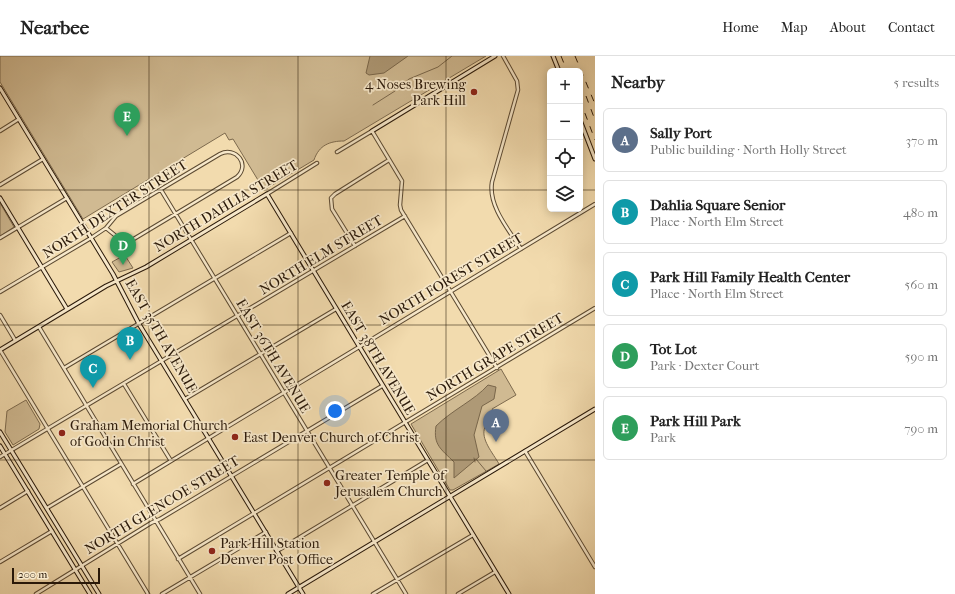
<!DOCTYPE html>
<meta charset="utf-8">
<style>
:root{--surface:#fff;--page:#f6f6f6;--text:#222;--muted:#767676;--line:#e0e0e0;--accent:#2563eb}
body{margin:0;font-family:"IM FELL French Canon",serif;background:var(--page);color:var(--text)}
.controls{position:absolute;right:12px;top:12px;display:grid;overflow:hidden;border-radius:6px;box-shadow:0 2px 10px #0003}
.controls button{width:36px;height:36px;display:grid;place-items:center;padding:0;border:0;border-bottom:1px solid var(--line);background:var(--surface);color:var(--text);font:20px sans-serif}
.scale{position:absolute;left:12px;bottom:10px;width:88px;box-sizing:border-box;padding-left:4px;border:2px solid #2a1909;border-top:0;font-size:11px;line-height:14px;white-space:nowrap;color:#2a1909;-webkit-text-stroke:3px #f7e8ca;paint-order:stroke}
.you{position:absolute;left:335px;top:355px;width:14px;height:14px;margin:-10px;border:3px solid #fff;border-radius:50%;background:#1a73e8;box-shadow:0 0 0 6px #1a73e833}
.badge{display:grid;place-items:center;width:26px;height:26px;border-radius:50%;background:var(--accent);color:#fff;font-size:13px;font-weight:700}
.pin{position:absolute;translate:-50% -33px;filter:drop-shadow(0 1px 2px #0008)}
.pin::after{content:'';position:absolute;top:21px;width:14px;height:12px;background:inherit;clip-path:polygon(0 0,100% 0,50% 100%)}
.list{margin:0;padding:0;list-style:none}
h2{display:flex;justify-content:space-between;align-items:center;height:52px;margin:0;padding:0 16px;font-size:17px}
h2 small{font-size:13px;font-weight:400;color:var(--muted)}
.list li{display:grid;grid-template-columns:26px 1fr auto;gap:12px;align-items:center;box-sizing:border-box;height:64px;margin:0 8px 8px;padding:0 8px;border:1px solid var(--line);border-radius:6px}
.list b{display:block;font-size:15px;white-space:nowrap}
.list p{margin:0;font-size:13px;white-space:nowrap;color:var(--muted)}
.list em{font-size:13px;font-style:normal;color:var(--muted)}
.icon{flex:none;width:22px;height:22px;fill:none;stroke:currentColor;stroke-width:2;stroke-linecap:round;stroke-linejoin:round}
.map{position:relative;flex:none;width:595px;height:538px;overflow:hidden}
header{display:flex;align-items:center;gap:24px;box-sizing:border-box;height:56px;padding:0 20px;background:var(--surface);border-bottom:1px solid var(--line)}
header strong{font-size:19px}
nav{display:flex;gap:22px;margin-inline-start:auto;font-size:14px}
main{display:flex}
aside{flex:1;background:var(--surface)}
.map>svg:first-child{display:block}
.green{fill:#d0ba92;stroke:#7d6a4e}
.water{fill:#ae9976;stroke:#79664a}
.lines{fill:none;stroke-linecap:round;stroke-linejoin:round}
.stream{stroke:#79664a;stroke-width:1}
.street-casing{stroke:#5c4a32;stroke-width:4.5}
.secondary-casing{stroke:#2a1909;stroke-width:5}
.street{stroke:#f7e8ca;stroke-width:2.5}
.secondary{stroke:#f7e8ca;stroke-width:3}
.rail{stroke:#2a1909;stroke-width:1;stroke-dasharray:7 7;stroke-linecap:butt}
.grid{fill:none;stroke:#2a1909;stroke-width:1;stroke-opacity:0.55}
.poi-dot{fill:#8f2418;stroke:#f7e8ca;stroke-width:1.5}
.labels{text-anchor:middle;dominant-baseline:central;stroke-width:3.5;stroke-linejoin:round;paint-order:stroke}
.poi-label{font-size:14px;fill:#2a1909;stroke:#f7e8ca;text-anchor:start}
.street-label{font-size:14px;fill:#2a1909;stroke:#f7e8ca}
</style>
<header>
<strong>Nearbee</strong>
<nav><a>Home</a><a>Map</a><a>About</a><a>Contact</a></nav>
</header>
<main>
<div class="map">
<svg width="595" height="538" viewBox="0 0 595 538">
<rect width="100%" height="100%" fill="#f2dbae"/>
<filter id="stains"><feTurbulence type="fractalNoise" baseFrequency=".005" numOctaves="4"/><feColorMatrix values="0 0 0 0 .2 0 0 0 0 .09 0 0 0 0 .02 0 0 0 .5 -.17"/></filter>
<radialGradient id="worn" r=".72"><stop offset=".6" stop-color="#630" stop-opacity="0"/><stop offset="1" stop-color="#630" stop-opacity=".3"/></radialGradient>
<path class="green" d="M0 0H486L344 85C330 85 319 89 314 104L264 134 233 83 229 84 225 77 83 163 0 26Z
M0 147 14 171 0 180Z
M121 201H126L133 212 119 216 112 206Z
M501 313 516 339 492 353 494 356 491 359 494 365 485 371C480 383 493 397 499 408L453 434H450L411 368Z
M26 344 40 368 39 373 13 389 5 376 7 355Z"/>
<path class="water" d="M370 0H408L384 17 369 19 366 17Z
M488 329 496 331 494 343 482 350 474 379 479 401 454 422V406C441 393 433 389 436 370 452 354 475 344 488 329Z"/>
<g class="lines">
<path class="stream" d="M373 49 395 35 409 23 438 11 452 0
M474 402 475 406
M476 403 486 415"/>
<defs>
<path id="street" d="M503 0 517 25 518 34 492 126C488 150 509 174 521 193
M0 75 19 63
M337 96 372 75 402 125 400 149 401 154 497 312
M0 129 43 103
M161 134 406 538
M267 138 317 107
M0 182 67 142
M355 190 332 153 331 142 335 138 389 104
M124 198 125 185
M0 236 91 182 106 172 116 160 220 98C235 90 251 108 237 121L132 184 122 185 106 172
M0 259 15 284
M39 271 200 538
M0 294 148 538
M64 312 291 177
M124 328 171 405
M185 343 336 253
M525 395 595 511
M0 401 405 160
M133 428 595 148
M0 452 28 435
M47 452 121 408
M277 495 428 404
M178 503 595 252
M0 506 52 475
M36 538 151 467 160 463 382 330
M162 538 266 476
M373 538 473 479
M458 538 495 516"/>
<path id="secondary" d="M553 0 559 15
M0 32 113 218 139 268 303 538
M580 64 595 103
M372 75 495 0
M0 142 67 253
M0 294 106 230 146 211 267 138 509 538
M0 376 99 538
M0 390 90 538
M288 538 595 353"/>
</defs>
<use href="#street" class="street-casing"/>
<use href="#secondary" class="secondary-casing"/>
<use href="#street" class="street"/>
<use href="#secondary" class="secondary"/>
<path class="rail" d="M561 0 567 15
M575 0 595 48
M586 40 595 64
M580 44 595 84"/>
</g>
<path class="grid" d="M149 0V538M298 0V538M446 0V538M0 134H550M580 134H595M0 269H595M0 404H595"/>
<g class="poi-dot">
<circle cx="474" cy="36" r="4"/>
<circle cx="62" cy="377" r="4"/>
<circle cx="235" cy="381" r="4"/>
<circle cx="327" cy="427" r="4"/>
<circle cx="212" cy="495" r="4"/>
</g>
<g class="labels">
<g class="poi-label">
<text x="466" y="28" text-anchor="end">4 Noses Brewing<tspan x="466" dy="16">Park Hill</tspan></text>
<text x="70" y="369">Graham Memorial Church<tspan x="70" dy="16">of God in Christ</tspan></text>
<text x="243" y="381">East Denver Church of Christ</text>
<text x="335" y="419">Greater Temple of<tspan x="335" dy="16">Jerusalem Church</tspan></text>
<text x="220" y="487">Park Hill Station<tspan x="220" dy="16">Denver Post Office</tspan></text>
</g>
<g class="street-label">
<text transform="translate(226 150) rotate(-31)">NORTH DAHLIA STREET</text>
<text transform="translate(115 153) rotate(-33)">NORTH DEXTER STREET</text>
<text transform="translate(321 199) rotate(-31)">NORTH ELM STREET</text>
<text transform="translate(451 223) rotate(-31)">NORTH FOREST STREET</text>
<text transform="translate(161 280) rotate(60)">EAST 35TH AVENUE</text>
<text transform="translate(273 300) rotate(59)">EAST 36TH AVENUE</text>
<text transform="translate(495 301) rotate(-31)">NORTH GRAPE STREET</text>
<text transform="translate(378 302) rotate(59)">EAST 38TH AVENUE</text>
<text transform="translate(162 449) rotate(-31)">NORTH GLENCOE STREET</text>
</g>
</g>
<rect width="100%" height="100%" filter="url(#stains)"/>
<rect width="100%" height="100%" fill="url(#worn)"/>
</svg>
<div class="controls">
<button>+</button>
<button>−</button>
<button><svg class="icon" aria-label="locate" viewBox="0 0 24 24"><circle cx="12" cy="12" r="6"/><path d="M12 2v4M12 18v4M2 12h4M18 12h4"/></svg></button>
<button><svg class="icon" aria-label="layers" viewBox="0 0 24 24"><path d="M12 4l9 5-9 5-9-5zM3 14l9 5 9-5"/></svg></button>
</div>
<div class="scale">200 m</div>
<div class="you"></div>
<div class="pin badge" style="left:496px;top:386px;background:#5c6f8a">A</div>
<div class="pin badge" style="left:130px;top:304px;background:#0f9aa8">B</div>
<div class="pin badge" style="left:93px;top:332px;background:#0f9aa8">C</div>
<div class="pin badge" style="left:123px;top:209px;background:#2e9e5b">D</div>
<div class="pin badge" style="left:127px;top:80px;background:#2e9e5b">E</div>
</div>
<aside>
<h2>Nearby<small>5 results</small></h2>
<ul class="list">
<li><span class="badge" style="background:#5c6f8a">A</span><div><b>Sally Port</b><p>Public building · North Holly Street</p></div><em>370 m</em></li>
<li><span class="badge" style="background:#0f9aa8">B</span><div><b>Dahlia Square Senior</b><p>Place · North Elm Street</p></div><em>480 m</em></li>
<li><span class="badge" style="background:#0f9aa8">C</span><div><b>Park Hill Family Health Center</b><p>Place · North Elm Street</p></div><em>560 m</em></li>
<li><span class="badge" style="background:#2e9e5b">D</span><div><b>Tot Lot</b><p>Park · Dexter Court</p></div><em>590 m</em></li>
<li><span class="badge" style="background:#2e9e5b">E</span><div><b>Park Hill Park</b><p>Park</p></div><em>790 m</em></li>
</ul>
</aside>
</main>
